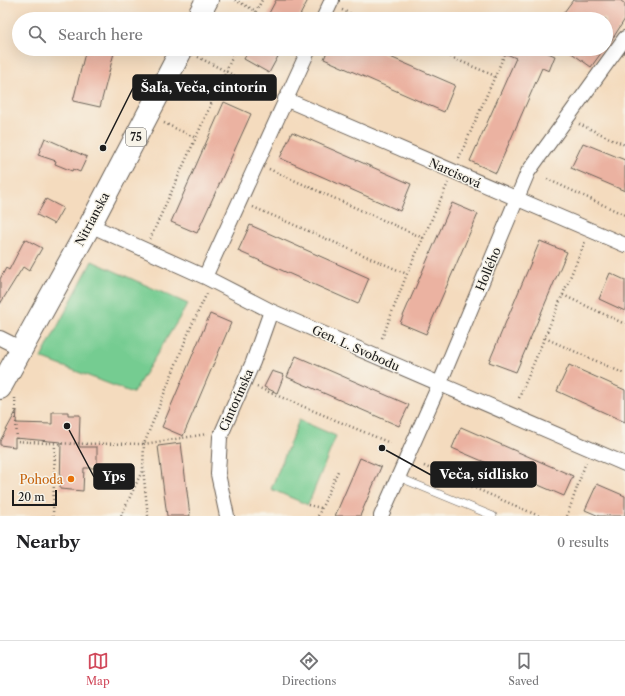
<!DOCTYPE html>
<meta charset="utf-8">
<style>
:root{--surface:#fff;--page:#f6f6f6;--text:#202124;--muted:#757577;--line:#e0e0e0;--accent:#d1495b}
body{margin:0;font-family:"Libre Caslon Text",serif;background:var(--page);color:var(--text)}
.scale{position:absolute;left:12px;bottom:10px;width:45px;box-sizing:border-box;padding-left:4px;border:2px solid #1c1c1c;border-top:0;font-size:11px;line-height:14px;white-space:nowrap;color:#1c1c1c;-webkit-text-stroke:3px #f7f3e8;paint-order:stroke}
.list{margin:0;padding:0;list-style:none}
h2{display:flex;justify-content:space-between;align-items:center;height:52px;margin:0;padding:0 16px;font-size:17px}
h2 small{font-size:13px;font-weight:400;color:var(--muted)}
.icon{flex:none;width:22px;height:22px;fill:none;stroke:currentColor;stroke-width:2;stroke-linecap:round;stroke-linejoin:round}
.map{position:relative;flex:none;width:625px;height:516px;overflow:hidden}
.search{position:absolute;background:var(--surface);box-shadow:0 4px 16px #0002;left:12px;right:12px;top:12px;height:44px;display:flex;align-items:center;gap:10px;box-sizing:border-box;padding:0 14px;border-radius:22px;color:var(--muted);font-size:15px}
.sheet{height:124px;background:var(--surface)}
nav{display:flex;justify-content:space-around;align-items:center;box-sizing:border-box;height:56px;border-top:1px solid var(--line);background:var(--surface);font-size:11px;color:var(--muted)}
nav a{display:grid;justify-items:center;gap:2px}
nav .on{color:var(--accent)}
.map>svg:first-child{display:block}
.green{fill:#75cc91;stroke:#487456}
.building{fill:#ebb2a1}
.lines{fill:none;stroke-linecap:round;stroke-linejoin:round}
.service-casing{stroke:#685f55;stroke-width:8}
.minor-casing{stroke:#685f55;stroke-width:16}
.primary-casing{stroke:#685f55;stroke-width:24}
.path{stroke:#685f55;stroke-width:2.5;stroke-dasharray:1 3;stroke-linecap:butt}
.service{stroke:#fff;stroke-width:7}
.minor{stroke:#fff;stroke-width:14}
.primary{stroke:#fff;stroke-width:22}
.food-dot{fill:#e8710a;stroke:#f7f3e8;stroke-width:1.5}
.labels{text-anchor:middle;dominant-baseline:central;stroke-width:3;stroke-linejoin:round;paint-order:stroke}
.shield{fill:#f7f3e8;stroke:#5e5c59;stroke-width:1}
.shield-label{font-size:11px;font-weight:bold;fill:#1c1c1c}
.street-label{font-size:12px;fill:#1c1c1c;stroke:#f7f3e8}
.food-label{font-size:12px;fill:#c56008;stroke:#f7f3e8;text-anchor:end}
.leader{fill:none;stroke:#1c1c1c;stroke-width:1.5}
.callout-dot{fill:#1c1c1c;stroke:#f7f3e8;stroke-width:1.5}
.callout{fill:#1c1c1c;stroke:#1c1c1c;stroke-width:1.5}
.callout-label{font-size:13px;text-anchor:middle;font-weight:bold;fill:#fff}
</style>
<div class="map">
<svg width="625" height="516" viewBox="0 0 625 516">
<rect width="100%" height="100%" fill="#f7f3e8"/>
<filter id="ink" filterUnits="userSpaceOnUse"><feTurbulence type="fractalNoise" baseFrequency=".025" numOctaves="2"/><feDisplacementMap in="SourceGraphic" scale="8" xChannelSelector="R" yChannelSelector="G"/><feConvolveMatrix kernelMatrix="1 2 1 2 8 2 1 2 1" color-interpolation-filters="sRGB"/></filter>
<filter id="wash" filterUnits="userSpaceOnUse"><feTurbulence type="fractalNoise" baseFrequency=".012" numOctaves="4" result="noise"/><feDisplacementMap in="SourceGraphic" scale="16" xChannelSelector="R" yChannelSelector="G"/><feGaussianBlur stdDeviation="0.9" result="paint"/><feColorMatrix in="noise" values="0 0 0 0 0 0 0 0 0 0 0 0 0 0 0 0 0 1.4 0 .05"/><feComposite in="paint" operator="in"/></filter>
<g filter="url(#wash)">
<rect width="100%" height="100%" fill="#f4dbbe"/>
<path class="green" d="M92 261 188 304 133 393 41 358Z
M299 420 336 436 308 505 271 489Z"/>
<g id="blocks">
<path class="building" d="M276 0H308L298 19H266Z
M573 0H620L625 4V19L606 49V19H559Z
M86 49H115L100 107 73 101Z
M249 49H282L269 73 244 59Z
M328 49H383L381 53 455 85 444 112 324 59Z
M495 49H539L555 56 549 71 542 68 496 173 470 161 516 58Z
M566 49H604L591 67Z
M224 102 251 114 197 233 171 222Z
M292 132 411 184 400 211 280 158Z
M45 138 87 157 80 172 73 169 72 171 55 164 56 161 38 155Z
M583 143 625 160V191L571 168Z
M46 199 63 208 54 224 37 215Z
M452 203 478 214 426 334 400 323Z
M250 225 369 278 358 304 238 251Z
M25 239 42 248 29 271 23 267 0 304V279L6 268 9 270Z
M540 241 567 252 516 372 489 362Z
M610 273 625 280V311L599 299Z
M210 314 231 323 183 436 162 427Z
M296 356 409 405 399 426 287 377Z
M569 365 625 390V422L557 391Z
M272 371 284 375 277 393 264 387Z
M17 410 16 423 52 424V412H68V415H80L79 447H97V468H84L83 491 60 489 61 442 15 438V447L0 445V441Z
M461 427 573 476 564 496 452 448Z
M181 443 190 516H167L158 446Z
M360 458 381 467 360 516H335Z
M597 484 625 496V516H599L585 510Z"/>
</g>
</g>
<g filter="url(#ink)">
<use href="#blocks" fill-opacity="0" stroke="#685f55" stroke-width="1"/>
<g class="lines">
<defs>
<path id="service" d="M398 477 493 516"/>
<path id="minor" d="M323 19 332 0
M285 99 625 245
M90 225 205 277 271 311 625 464
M205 277 309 49
M0 338 22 349
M227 516 218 474 220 437 253 362 271 311
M381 516 439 385 528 172 625 38"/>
<path id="primary" d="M197 19 207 0
M0 388 90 225 182 49"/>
</defs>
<use href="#service" class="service-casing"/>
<use href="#minor" class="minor-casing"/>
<use href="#primary" class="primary-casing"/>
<path class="path" d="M235 0 256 11
M342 10 363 19
M252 19 262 0
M432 49 495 76
M198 57 272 95
M164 123 196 138
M579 124 625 145
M459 158 507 49
M269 169 423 238
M547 179 625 215
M253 207 407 274
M150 239 236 49
M563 295 625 324
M382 338 407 274 448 183
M545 338 625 374
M257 387 390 443
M15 398 17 441C59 445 102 443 144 444L190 329 207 293
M519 398 585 242
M424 466 539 516
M308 505 321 508
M53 516 55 444
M121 516 143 469
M148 516 143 469 144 444 207 434
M318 516 338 471
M567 516 586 462"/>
<use href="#service" class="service"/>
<use href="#minor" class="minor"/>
<use href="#primary" class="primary"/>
</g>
</g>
<circle class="food-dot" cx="71" cy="479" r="4"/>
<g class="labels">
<rect class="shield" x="126" y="128" width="20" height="18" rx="3"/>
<g class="shield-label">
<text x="136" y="137">75</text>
</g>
<g class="street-label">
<text transform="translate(455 173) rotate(24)">Narcisová</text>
<text transform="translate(92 219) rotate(-62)">Nitrianska</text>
<text transform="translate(488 269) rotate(-67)">Hollého</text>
<text transform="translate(356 348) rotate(24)">Gen. L. Svobodu</text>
<text transform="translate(236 400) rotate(-66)">Cintorínska</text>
</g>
<g class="food-label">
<text x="63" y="479">Pohoda</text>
</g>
</g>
<path class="leader" d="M103 148L133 88M382 448L431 475M67 426L94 477"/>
<g class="callout-dot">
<circle cx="103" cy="148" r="4"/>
<circle cx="382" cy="448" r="4"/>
<circle cx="67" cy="426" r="4"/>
</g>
<g class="callout">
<rect x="133" y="75" width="143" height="25" rx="4"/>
<rect x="431" y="462" width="105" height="25" rx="4"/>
<rect x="94" y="464" width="40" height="25" rx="4"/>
</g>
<g class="callout-label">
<text x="204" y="92">Šaľa, Veča, cintorín</text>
<text x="484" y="479">Veča, sídlisko</text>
<text x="114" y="481">Yps</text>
</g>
</svg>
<div class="scale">20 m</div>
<div class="search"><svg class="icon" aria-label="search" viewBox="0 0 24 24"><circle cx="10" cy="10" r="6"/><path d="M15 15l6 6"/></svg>Search here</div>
</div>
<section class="sheet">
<h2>Nearby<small>0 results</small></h2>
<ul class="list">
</ul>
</section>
<nav>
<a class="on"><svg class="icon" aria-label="map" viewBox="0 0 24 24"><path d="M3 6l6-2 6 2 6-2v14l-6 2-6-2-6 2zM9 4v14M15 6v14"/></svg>Map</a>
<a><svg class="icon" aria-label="directions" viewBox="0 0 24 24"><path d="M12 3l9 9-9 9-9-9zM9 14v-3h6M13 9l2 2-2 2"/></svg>Directions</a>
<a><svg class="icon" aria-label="saved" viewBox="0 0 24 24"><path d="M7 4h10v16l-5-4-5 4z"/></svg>Saved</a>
</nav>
